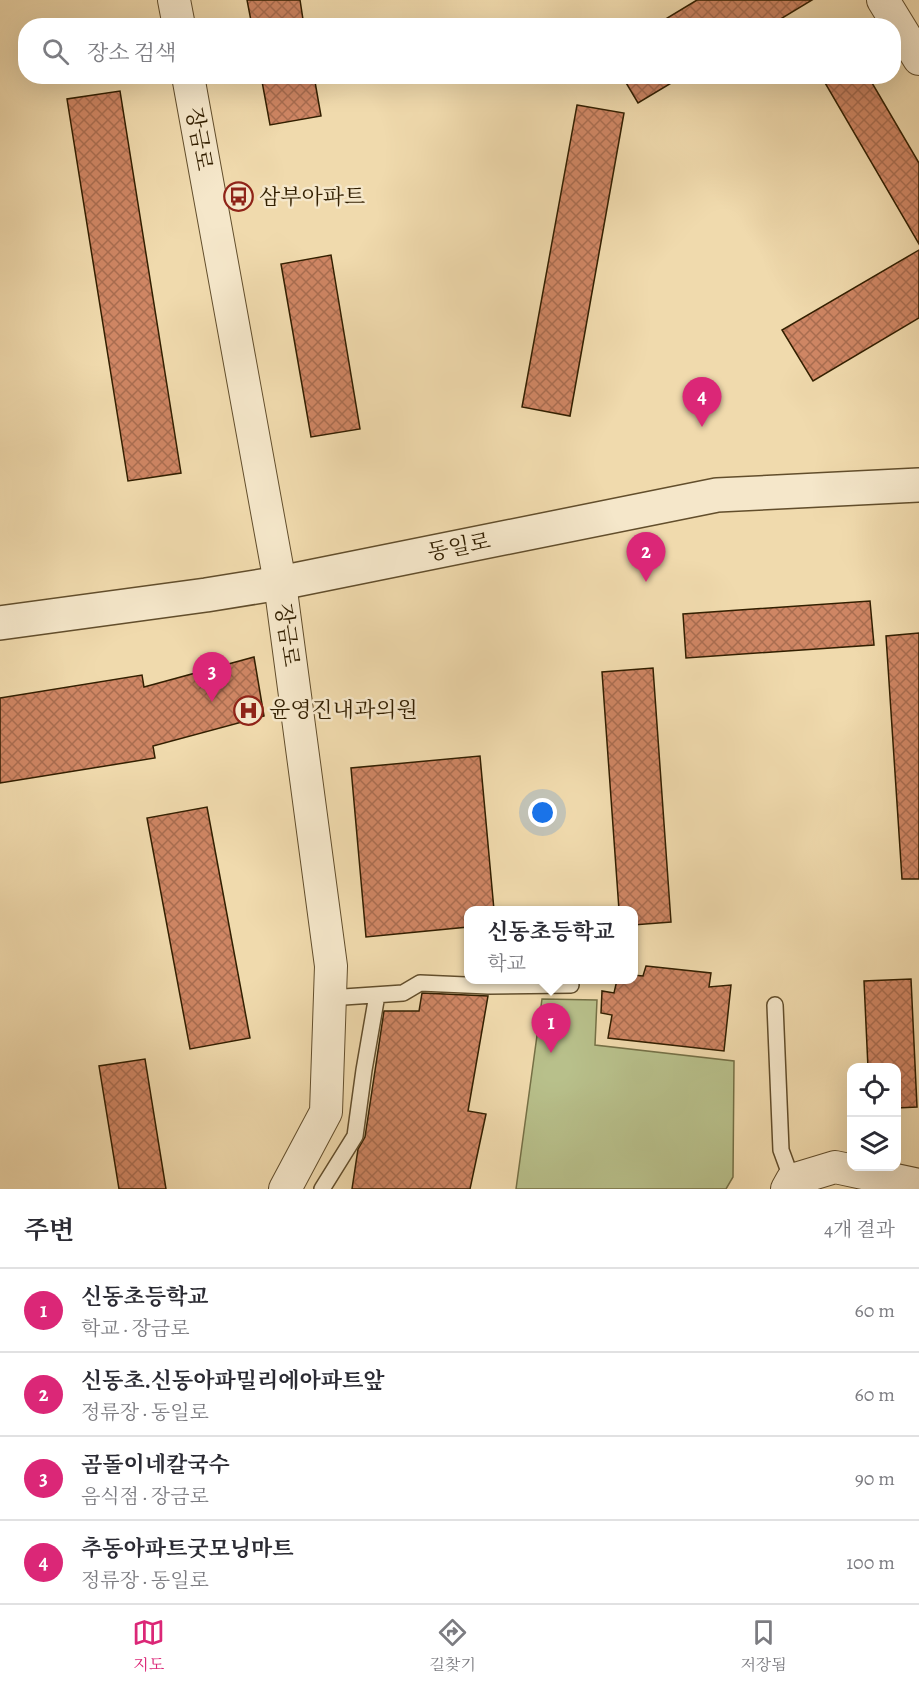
<!DOCTYPE html>
<html lang="ko">
<meta charset="utf-8">
<style>
:root{--surface:#fff;--page:#f7f7f7;--text:#2b2b33;--muted:#7c7c81;--line:#e1e1e2;--accent:#db2777}
body{margin:0;font-family:Alegreya,"Noto Serif KR",serif;background:var(--page);color:var(--text)}
.controls{position:absolute;right:18px;bottom:18px;display:grid;overflow:hidden;border-radius:12px;box-shadow:0 6px 24px #0002}
.controls button{width:54px;height:54px;display:grid;place-items:center;padding:0;border:0;border-bottom:2px solid var(--line);background:var(--surface);color:var(--text);font:30px sans-serif}
.you{position:absolute;left:543px;top:813px;width:21px;height:21px;margin:-15px;border:4px solid #fff;border-radius:50%;background:#1a73e8;box-shadow:0 0 0 9px #1a73e833}
.badge{display:grid;place-items:center;width:39px;height:39px;border-radius:50%;background:var(--accent);color:#fff;font-size:20px;font-weight:700}
.pin{position:absolute;translate:-50% -50px;filter:drop-shadow(0 2px 3px #0008)}
.pin::after{content:'';position:absolute;top:32px;width:21px;height:18px;background:inherit;clip-path:polygon(0 0,100% 0,50% 100%)}
.popup{position:absolute;left:464px;top:906px;width:174px;height:78px;box-sizing:border-box;display:grid;place-content:center;border-radius:12px;background:var(--surface);filter:drop-shadow(0 2px 4px #0005);font-size:20px;white-space:nowrap;color:var(--muted)}
.popup b{font-size:22px;color:var(--text)}
.popup::after{content:'';position:absolute;left:50%;top:100%;margin-left:-12px;border:12px solid transparent;border-top-color:var(--surface)}
.list{margin:0;padding:0;list-style:none}
h2{display:flex;justify-content:space-between;align-items:center;height:78px;margin:0;padding:0 24px;font-size:26px}
h2 small{font-size:20px;font-weight:400;color:var(--muted)}
.list li{display:grid;grid-template-columns:39px 1fr auto;gap:18px;align-items:center;box-sizing:border-box;height:84px;padding:0 24px;border-top:2px solid var(--line)}
.list b{display:block;font-size:22px;white-space:nowrap}
.list p{margin:0;font-size:20px;white-space:nowrap;color:var(--muted)}
.list em{font-size:20px;font-style:normal;color:var(--muted)}
.icon{flex:none;width:33px;height:33px;fill:none;stroke:currentColor;stroke-width:2;stroke-linecap:round;stroke-linejoin:round}
.map{position:relative;flex:none;width:919px;height:1189px;overflow:hidden}
.search{position:absolute;background:var(--surface);box-shadow:0 6px 24px #0002;left:18px;right:18px;top:18px;height:66px;display:flex;align-items:center;gap:15px;box-sizing:border-box;padding:0 21px;border-radius:24px;color:var(--muted);font-size:22px}
.sheet{height:414px;background:var(--surface)}
nav{display:flex;justify-content:space-around;align-items:center;box-sizing:border-box;height:84px;border-top:2px solid var(--line);background:var(--surface);font-size:16px;color:var(--muted)}
nav a{display:grid;justify-items:center;gap:3px}
nav .on{color:var(--accent)}
.map>svg:first-child{display:block}
.pitch{fill:#b8c08b;stroke:#757046;stroke-width:1.5}
.building{fill:url(#building-cross-hatch);stroke:#321f01;stroke-width:1.5}
.lines{fill:none;stroke-linecap:round;stroke-linejoin:round}
.service-casing{stroke:#624e2c;stroke-width:18}
.minor-casing{stroke:#624e2c;stroke-width:34}
.tertiary-casing{stroke:#624e2c;stroke-width:36}
.service{stroke:#f5e7ca;stroke-width:15}
.minor{stroke:#f5e7ca;stroke-width:32}
.tertiary{stroke:#f5e7ca;stroke-width:33}
.labels{text-anchor:middle;dominant-baseline:central;stroke-width:5;stroke-linejoin:round;paint-order:stroke}
.street-label{font-size:22px;fill:#321f01;stroke:#f5e7ca}
.poi-label{font-size:22px;fill:#321f01;stroke:#f5e7ca;text-anchor:start}
</style>
<div class="map">
<svg width="919" height="1189" viewBox="0 0 919 1189">
<defs>
<pattern id="building-cross-hatch" width="8" height="8" patternUnits="userSpaceOnUse" patternTransform="scale(1.5)"><rect width="8" height="8" fill="#cf8664"/><path d="M0 0l8 8M0 8l8-8" fill="none" stroke="#a96d50"/></pattern>
</defs>
<rect width="100%" height="100%" fill="#f0daad"/>
<filter id="stains"><feTurbulence type="fractalNoise" baseFrequency=".00333" numOctaves="4"/><feColorMatrix values="0 0 0 0 .2 0 0 0 0 .09 0 0 0 0 .02 0 0 0 .5 -.17"/></filter>
<radialGradient id="worn" r=".72"><stop offset=".6" stop-color="#630" stop-opacity="0"/><stop offset="1" stop-color="#630" stop-opacity=".3"/></radialGradient>
<path class="pitch" d="M542 999 597 1000 595 1045 734 1061 733 1177 726 1189H516Z"/>
<path class="building" d="M247 0H300L304 26H252Z
M697 0H812L769 26H654Z
M261 76H314L321 116 270 125Z
M622 76H683L638 103Z
M821 76H868L919 163V244Z
M120 91 181 473 128 481 67 99Z
M577 105 624 113 570 416 522 407Z
M919 250V318L813 381 782 330Z
M331 255 360 429 311 437 281 264Z
M870 601 874 645 686 658 683 614Z
M919 633V879H902L886 636Z
M254 657 264 716 153 746 155 758 0 783V698L142 675 144 687Z
M653 668 671 922 633 925V910H619L602 672Z
M480 756 494 910H468V927L366 937 351 768Z
M207 807 250 1038 190 1049 147 818Z
M646 966 711 973 709 987 731 985 724 1051 608 1038 612 1015 601 1013 602 991 614 993 617 980H633V975L643 976Z
M911 979 917 1107 897 1108V1068H868L864 981Z
M422 993 488 996 468 1111 486 1114 470 1189H352L358 1149 365 1137 384 1011H419Z
M145 1059 166 1189H119L99 1066Z"/>
<g class="lines">
<defs>
<path id="service" d="M329 998 403 993 420 983 488 986 571 985
M775 1005 781 1150 792 1180
M322 1189 355 1136 364 1070 377 995"/>
<path id="minor" d="M174 0 179 26
M883 0 919 59
M188 76 280 583 331 966 326 1112 285 1189
M787 1189 792 1180 835 1167 919 1185"/>
<path id="tertiary" d="M0 623 206 595 280 583 717 495 919 485"/>
</defs>
<use href="#service" class="service-casing"/>
<use href="#minor" class="minor-casing"/>
<use href="#tertiary" class="tertiary-casing"/>
<use href="#service" class="service"/>
<use href="#minor" class="minor"/>
<use href="#tertiary" class="tertiary"/>
</g>
<defs>
<symbol id="bus-ring" viewBox="-11 -11 22 22"><circle r="9.5" fill="#f5e7ca" stroke="#8f2418" stroke-width="1.5"/><path d="M-5-6H5V4H4V6H2V4H-2V6H-4V4H-5ZM-3.5-4V0h7V-4ZM-3.5 1.2v1.5H-2V1.2ZM2 1.2v1.5H3.5V1.2Z" fill="#8f2418"/></symbol>
<symbol id="hospital-ring" viewBox="-11 -11 22 22"><circle r="9.5" fill="#f5e7ca" stroke="#8f2418" stroke-width="1.5"/><path d="M-5-5h3v3.5h4V-5h3V5h-3V1.5h-4V5h-3Z" fill="#8f2418"/></symbol>
</defs>
<g fill-rule="evenodd">
<use href="#bus-ring" x="222" y="180" width="33" height="33"/>
<use href="#hospital-ring" x="232" y="694" width="33" height="33"/>
</g>
<g class="labels">
<g class="street-label">
<text transform="translate(199 139) rotate(80)">장금로</text>
<text transform="translate(459 547) rotate(-11)">동일로</text>
<text transform="translate(287 635) rotate(82)">장금로</text>
</g>
<g class="poi-label">
<text x="259" y="197">삼부아파트</text>
<text x="269" y="710">윤영진내과의원</text>
</g>
</g>
<rect width="100%" height="100%" filter="url(#stains)"/>
<rect width="100%" height="100%" fill="url(#worn)"/>
</svg>
<div class="controls">
<button><svg class="icon" aria-label="locate" viewBox="0 0 24 24"><circle cx="12" cy="12" r="6"/><path d="M12 2v4M12 18v4M2 12h4M18 12h4"/></svg></button>
<button><svg class="icon" aria-label="layers" viewBox="0 0 24 24"><path d="M12 4l9 5-9 5-9-5zM3 14l9 5 9-5"/></svg></button>
</div>
<div class="you"></div>
<div class="pin badge" style="left:551px;top:1053px">1</div>
<div class="popup"><b>신동초등학교</b>학교</div>
<div class="pin badge" style="left:646px;top:582px">2</div>
<div class="pin badge" style="left:212px;top:702px">3</div>
<div class="pin badge" style="left:702px;top:427px">4</div>
<div class="search"><svg class="icon" aria-label="search" viewBox="0 0 24 24"><circle cx="10" cy="10" r="6"/><path d="M15 15l6 6"/></svg>장소 검색</div>
</div>
<section class="sheet">
<h2>주변<small>4개 결과</small></h2>
<ul class="list">
<li><span class="badge">1</span><div><b>신동초등학교</b><p>학교 · 장금로</p></div><em>60 m</em></li>
<li><span class="badge">2</span><div><b>신동초.신동아파밀리에아파트앞</b><p>정류장 · 동일로</p></div><em>60 m</em></li>
<li><span class="badge">3</span><div><b>곰돌이네칼국수</b><p>음식점 · 장금로</p></div><em>90 m</em></li>
<li><span class="badge">4</span><div><b>추동아파트굿모닝마트</b><p>정류장 · 동일로</p></div><em>100 m</em></li>
</ul>
</section>
<nav>
<a class="on"><svg class="icon" aria-label="map" viewBox="0 0 24 24"><path d="M3 6l6-2 6 2 6-2v14l-6 2-6-2-6 2zM9 4v14M15 6v14"/></svg>지도</a>
<a><svg class="icon" aria-label="directions" viewBox="0 0 24 24"><path d="M12 3l9 9-9 9-9-9zM9 14v-3h6M13 9l2 2-2 2"/></svg>길찾기</a>
<a><svg class="icon" aria-label="saved" viewBox="0 0 24 24"><path d="M7 4h10v16l-5-4-5 4z"/></svg>저장됨</a>
</nav>
